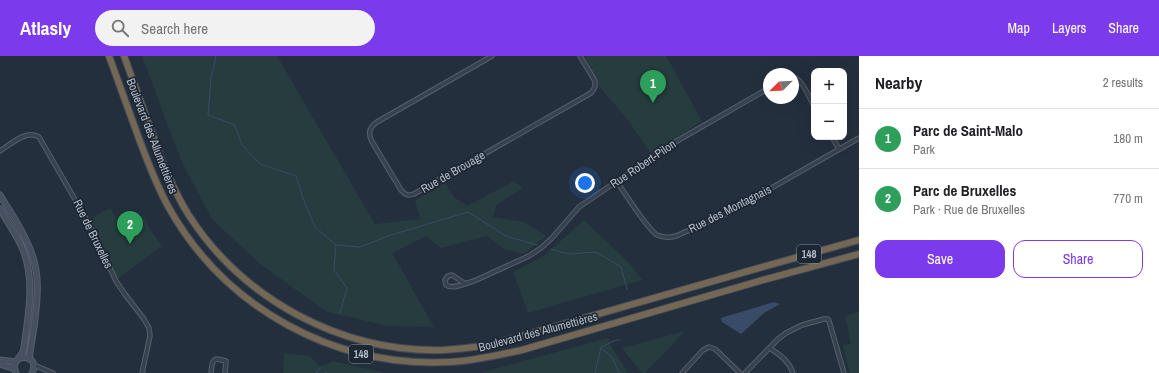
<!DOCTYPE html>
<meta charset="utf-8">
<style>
:root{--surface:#fff;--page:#f2f2f2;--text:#202124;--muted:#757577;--line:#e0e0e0;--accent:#7c3aed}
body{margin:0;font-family:"Archivo Narrow",sans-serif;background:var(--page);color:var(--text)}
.controls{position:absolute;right:12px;top:12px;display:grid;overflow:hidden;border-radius:8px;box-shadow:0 4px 16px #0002}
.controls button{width:36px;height:36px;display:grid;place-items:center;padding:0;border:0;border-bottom:1px solid var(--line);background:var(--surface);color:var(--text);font:20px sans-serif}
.compass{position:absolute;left:763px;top:12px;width:36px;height:36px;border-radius:50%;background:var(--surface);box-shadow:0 4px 16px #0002;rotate:246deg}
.you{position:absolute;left:585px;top:127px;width:14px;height:14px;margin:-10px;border:3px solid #fff;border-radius:50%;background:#1a73e8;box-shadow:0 0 0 6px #1a73e833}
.badge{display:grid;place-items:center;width:26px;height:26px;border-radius:50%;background:var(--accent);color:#fff;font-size:13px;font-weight:700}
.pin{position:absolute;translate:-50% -33px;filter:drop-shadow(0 1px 2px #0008)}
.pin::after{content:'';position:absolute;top:21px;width:14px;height:12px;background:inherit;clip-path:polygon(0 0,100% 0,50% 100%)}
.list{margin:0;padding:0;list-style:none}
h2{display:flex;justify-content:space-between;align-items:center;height:52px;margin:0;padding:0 16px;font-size:17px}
h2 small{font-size:13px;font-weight:400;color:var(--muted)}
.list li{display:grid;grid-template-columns:26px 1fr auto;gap:12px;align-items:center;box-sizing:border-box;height:60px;padding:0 16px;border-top:1px solid var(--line)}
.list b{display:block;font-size:15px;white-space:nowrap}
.list p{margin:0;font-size:13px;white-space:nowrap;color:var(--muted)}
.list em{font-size:13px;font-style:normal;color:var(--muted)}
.actions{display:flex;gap:8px;padding:12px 16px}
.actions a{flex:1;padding:9px 0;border:1px solid var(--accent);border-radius:12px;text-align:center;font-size:14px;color:var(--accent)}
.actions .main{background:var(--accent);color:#fff}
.icon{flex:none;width:22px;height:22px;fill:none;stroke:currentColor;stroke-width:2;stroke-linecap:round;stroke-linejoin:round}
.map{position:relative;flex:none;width:859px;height:317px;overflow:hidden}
header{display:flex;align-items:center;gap:24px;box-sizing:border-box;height:56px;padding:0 20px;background:var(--accent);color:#fff}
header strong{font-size:19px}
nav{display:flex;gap:22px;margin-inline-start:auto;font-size:14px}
.search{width:280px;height:36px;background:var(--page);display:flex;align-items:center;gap:10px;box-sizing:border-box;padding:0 14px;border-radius:22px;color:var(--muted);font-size:15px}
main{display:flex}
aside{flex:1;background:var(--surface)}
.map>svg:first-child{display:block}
.green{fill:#263c3f}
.water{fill:#394c67}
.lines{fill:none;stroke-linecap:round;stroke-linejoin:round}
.stream{stroke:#394c67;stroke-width:1}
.street-casing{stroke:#565f6c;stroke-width:5.5}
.secondary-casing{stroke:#565f6c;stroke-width:7}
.highway-casing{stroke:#434c59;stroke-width:8}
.street{stroke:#38414e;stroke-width:3.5}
.secondary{stroke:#465061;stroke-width:5}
.highway{stroke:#746855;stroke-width:6}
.labels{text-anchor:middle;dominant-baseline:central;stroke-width:3.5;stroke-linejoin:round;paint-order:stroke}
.shield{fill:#1d2633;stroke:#878f9c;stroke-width:1}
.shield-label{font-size:11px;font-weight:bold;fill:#b4bcc9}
.street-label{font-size:12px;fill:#b4bcc9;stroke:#1d2633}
</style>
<header>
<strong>Atlasly</strong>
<div class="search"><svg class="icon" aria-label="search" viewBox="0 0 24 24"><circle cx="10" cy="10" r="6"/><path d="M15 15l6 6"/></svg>Search here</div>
<nav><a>Map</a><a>Layers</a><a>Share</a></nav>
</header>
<main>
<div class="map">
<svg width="859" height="317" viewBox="0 0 859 317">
<rect width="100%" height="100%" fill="#242f3e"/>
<path class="green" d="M142 0H277L375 168 420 163 415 144 445 127 454 141 467 150 514 125 523 132 496 149 493 161 524 166 546 180 524 198 504 193 487 180 441 192 426 180 392 197 434 271 388 270 327 256 260 208 212 163 180 102Z
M587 0H666L702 65 651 98 628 64 599 30 585 1Z
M110 152 122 171 144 159 149 172 162 190 117 223 108 206 90 163Z
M584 164 631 209 642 224 528 257 513 216 545 199Z
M859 255V317H850L843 290 851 288 845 260Z
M685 275 645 317H642L622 292Z
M608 282 610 288 628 317H480Z
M284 297 309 300 320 310 328 308 332 305 386 317H283Z"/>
<path class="water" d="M774 246 780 248 764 257 741 278 722 266 721 262Z"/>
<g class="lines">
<path class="stream" d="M215 0 216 1 211 22 208 59 235 69 242 89 260 108 296 120 303 142 315 171 336 189 334 214 347 232 340 257
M336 189 360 191 391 179 468 156 506 180 537 189
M551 193 569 198 596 196 621 211 627 233
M601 292 612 301 619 317
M325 316 327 317
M316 317 320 312
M595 317 601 291 616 284H620"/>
<defs>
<path id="street" d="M492 0 377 66C370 71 368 75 371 84L401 134C405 139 408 140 414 138L591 37 595 31V25L580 0
M793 21C803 24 809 41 814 50
M832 81 839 93
M0 95C11 88 27 73 39 81L88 166 116 225 124 237 144 263 149 272 150 280 142 317
M617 126C625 137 647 173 657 179 664 182 669 182 676 180L726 158 859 82
M464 227 452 219 448 220 445 224 446 229C453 234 466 227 474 225L529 200 541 192 551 183 579 151 670 89 769 32
M770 292C780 299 789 305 793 317
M34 309 53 317
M211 317C212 311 211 304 217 303L226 305 225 317
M682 317 703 294 709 291 715 293 740 317
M745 317 778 283 786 277 802 269 824 263H828L829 265 844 317"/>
<path id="secondary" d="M0 139C11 158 24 175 31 196 41 220 37 246 34 272 32 282 31 292 29 302
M0 153C8 167 18 181 24 196 35 228 28 260 24 291L23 296 18 303
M0 304 16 306
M0 308 15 313
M16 317C6 297 42 296 32 317"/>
<path id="highway" d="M109 0C119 27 128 53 138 80 147 104 156 129 169 152 226 253 335 312 450 306 474 305 498 299 522 294L763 224 859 198
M124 0 163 107C170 124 178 142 188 158 243 244 342 297 444 294 459 293 475 291 490 289L759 212 859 184"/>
</defs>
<use href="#street" class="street-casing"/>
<use href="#secondary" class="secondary-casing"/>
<use href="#highway" class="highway-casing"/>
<use href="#street" class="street"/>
<use href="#secondary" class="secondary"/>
<use href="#highway" class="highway"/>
</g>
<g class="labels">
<g class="shield">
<rect x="797" y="189" width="24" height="18" rx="3"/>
<rect x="349" y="289" width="24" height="18" rx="3"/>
</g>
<g class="shield-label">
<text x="809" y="198">148</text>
<text x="361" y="298">148</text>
</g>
<g class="street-label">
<text transform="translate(152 80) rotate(69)">Boulevard des Allumettières</text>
<text transform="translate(643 108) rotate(-34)">Rue Robert-Pilon</text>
<text transform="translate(453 116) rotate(-30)">Rue de Brouage</text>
<text transform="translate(730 153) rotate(-27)">Rue des Montagnais</text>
<text transform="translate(93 178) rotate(64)">Rue de Bruxelles</text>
<text transform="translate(538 276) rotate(-15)">Boulevard des Allumettières</text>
</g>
</g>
</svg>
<div class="controls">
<button>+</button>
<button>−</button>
</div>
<svg class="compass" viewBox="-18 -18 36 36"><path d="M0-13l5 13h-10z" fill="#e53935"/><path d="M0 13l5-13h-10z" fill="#757577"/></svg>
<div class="you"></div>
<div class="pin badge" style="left:653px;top:47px;background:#2e9e5b">1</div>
<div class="pin badge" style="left:130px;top:188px;background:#2e9e5b">2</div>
</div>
<aside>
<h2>Nearby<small>2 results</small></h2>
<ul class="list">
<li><span class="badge" style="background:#2e9e5b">1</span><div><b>Parc de Saint-Malo</b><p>Park</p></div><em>180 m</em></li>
<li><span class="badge" style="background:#2e9e5b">2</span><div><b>Parc de Bruxelles</b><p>Park · Rue de Bruxelles</p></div><em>770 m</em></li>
</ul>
<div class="actions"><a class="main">Save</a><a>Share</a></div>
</aside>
</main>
